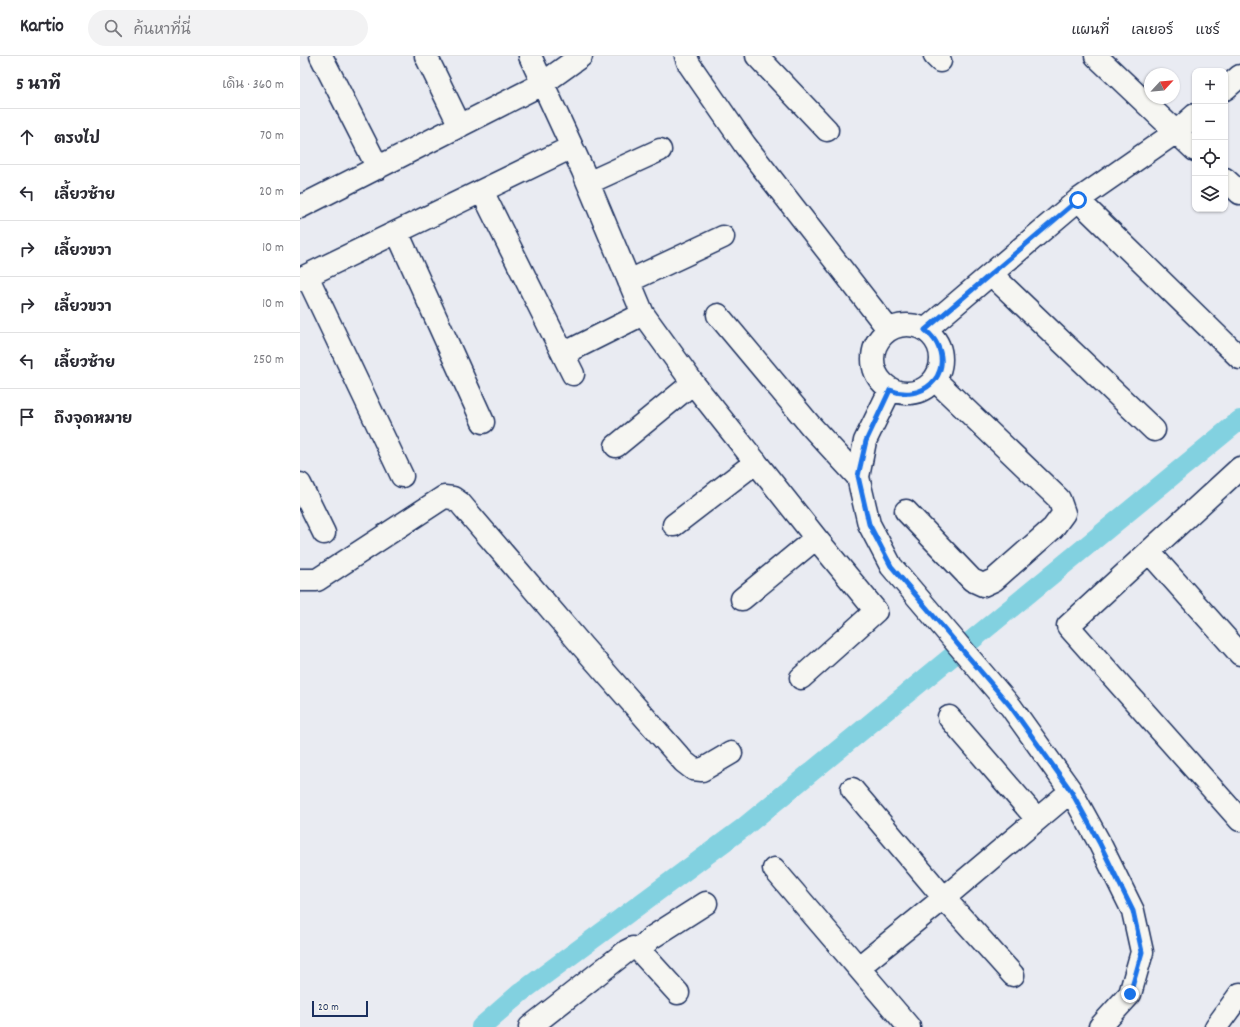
<!DOCTYPE html>
<html lang="th">
<meta charset="utf-8">
<style>
:root{--surface:#fff;--page:#f2f2f3;--text:#2b2b33;--muted:#7c7c81;--line:#e1e1e2}
body{margin:0;font-family:Dekko,"Playpen Sans Thai",sans-serif;background:var(--page);color:var(--text)}
.controls{position:absolute;right:12px;top:12px;display:grid;overflow:hidden;border-radius:8px;box-shadow:0 1px 3px #0004}
.controls button{width:36px;height:36px;display:grid;place-items:center;padding:0;border:0;border-bottom:1px solid var(--line);background:var(--surface);color:var(--text);font:20px sans-serif}
.compass{position:absolute;left:844px;top:12px;width:36px;height:36px;border-radius:50%;background:var(--surface);box-shadow:0 1px 3px #0004;rotate:64deg}
.scale{position:absolute;left:12px;bottom:10px;width:56px;box-sizing:border-box;padding-left:4px;border:2px solid #1b2f5e;border-top:0;font-size:11px;line-height:14px;white-space:nowrap;color:#1b2f5e;-webkit-text-stroke:3px #f6f6f2;paint-order:stroke}
.stop{position:absolute;width:12px;height:12px;margin:-9px;border:3px solid #1a73e8;border-radius:50%;background:#fff}
.stop.end{background:#1a73e8;border-color:#fff;box-shadow:0 1px 4px #0008}
.list{margin:0;padding:0;list-style:none}
h2{display:flex;justify-content:space-between;align-items:center;height:52px;margin:0;padding:0 16px;font-size:17px}
h2 small{font-size:13px;font-weight:400;color:var(--muted)}
.list li{display:grid;grid-template-columns:26px 1fr auto;gap:12px;align-items:center;box-sizing:border-box;height:56px;padding:0 16px;border-top:1px solid var(--line)}
.list b{display:block;font-size:15px;white-space:nowrap}
.list em{font-size:13px;font-style:normal;color:var(--muted)}
.icon{flex:none;width:22px;height:22px;fill:none;stroke:currentColor;stroke-width:2;stroke-linecap:round;stroke-linejoin:round}
.map{position:relative;flex:none;width:940px;height:971px;overflow:hidden}
header{display:flex;align-items:center;gap:24px;box-sizing:border-box;height:56px;padding:0 20px;background:var(--surface);border-bottom:1px solid var(--line)}
header strong{font-size:19px}
nav{display:flex;gap:22px;margin-inline-start:auto;font-size:14px}
.search{width:280px;height:36px;background:var(--page);display:flex;align-items:center;gap:10px;box-sizing:border-box;padding:0 14px;border-radius:22px;color:var(--muted);font-size:15px}
main{display:flex}
aside{flex:1;background:var(--surface)}
.map>svg:first-child{display:block}
.lines{fill:none;stroke-linecap:round;stroke-linejoin:round}
.canal{stroke:#82d1e0;stroke-width:20}
.minor-casing{stroke:#1b2f5e;stroke-width:25}
.minor{stroke:#f6f6f2;stroke-width:22}
.route{stroke:#1a73e8;stroke-width:5}
</style>
<header>
<strong>Kartio</strong>
<div class="search"><svg class="icon" aria-label="search" viewBox="0 0 24 24"><circle cx="10" cy="10" r="6"/><path d="M15 15l6 6"/></svg>ค้นหาที่นี่</div>
<nav><a>แผนที่</a><a>เลเยอร์</a><a>แชร์</a></nav>
</header>
<main>
<aside>
<h2>5 นาที<small>เดิน · 360 m</small></h2>
<ul class="list">
<li><svg class="icon" aria-label="ahead" viewBox="0 0 24 24"><path d="M12 20V5M6 11l6-6 6 6"/></svg><div><b>ตรงไป</b></div><em>70 m</em></li>
<li><svg class="icon" aria-label="left" viewBox="0 0 24 24"><path d="M17 20v-9H6M10 6l-5 5 5 5"/></svg><div><b>เลี้ยวซ้าย</b></div><em>20 m</em></li>
<li><svg class="icon" aria-label="right" viewBox="0 0 24 24"><path d="M7 20v-9h11M14 6l5 5-5 5"/></svg><div><b>เลี้ยวขวา</b></div><em>10 m</em></li>
<li><svg class="icon" aria-label="right" viewBox="0 0 24 24"><path d="M7 20v-9h11M14 6l5 5-5 5"/></svg><div><b>เลี้ยวขวา</b></div><em>10 m</em></li>
<li><svg class="icon" aria-label="left" viewBox="0 0 24 24"><path d="M17 20v-9H6M10 6l-5 5 5 5"/></svg><div><b>เลี้ยวซ้าย</b></div><em>250 m</em></li>
<li><svg class="icon" aria-label="arrive" viewBox="0 0 24 24"><path d="M6 21V4h12l-3 4 3 4H6"/></svg><div><b>ถึงจุดหมาย</b></div></li>
</ul>
</aside>
<div class="map">
<svg width="940" height="971" viewBox="0 0 940 971">
<rect width="100%" height="100%" fill="#e9ebf2"/>
<filter id="ink" filterUnits="userSpaceOnUse"><feTurbulence type="fractalNoise" baseFrequency=".025" numOctaves="2"/><feDisplacementMap in="SourceGraphic" scale="8" xChannelSelector="R" yChannelSelector="G"/><feConvolveMatrix kernelMatrix="1 2 1 2 8 2 1 2 1" color-interpolation-filters="sRGB"/></filter>
<g filter="url(#ink)">
<g class="lines">
<path class="canal" d="M181 971 220 937 443 772 940 364"/>
<defs>
<path id="minor" d="M21 0 78 112
M126 0 160 70
M230 0 283 115 343 258 393 327 516 482 576 555 501 622
M386 0 389 8 445 89 589 274
M457 0 527 74
M635 0 640 5
M796 0 895 94
M925 33 940 20
M925 123 940 137
M288 127 360 94
M182 135 273 318
M778 144 940 302
M0 151 242 28 281 0
M97 176 183 366
M691 218 854 374
M7 220 102 420
M0 223 272 91
M329 225 423 181
M418 259 510 369 558 421
M573 303a34 34 0 1 1 68 0a34 34 0 1 1-68 0Z
M625 274 778 144 876 76 895 59
M263 298 343 258
M316 390 393 327
M940 412 768 570 940 764
M0 428 24 477
M606 455 672 524 683 529 694 524 753 472 764 457 759 443 635 324
M374 469 456 406
M849 496 940 598
M0 524H17L144 441 153 442 160 447 283 591 384 706 393 713 402 714 431 697
M442 543 516 482
M649 661 737 763
M552 733 644 842 713 919
M771 735 799 786 833 855 842 896 830 938 800 971
M474 813 609 971
M339 894 351 882 406 847
M559 911 644 842 771 735 711 651 591 510 569 468 558 421 565 385 590 334
M230 971 327 895 333 892 339 894 378 937
M916 971 940 938"/>
</defs>
<use href="#minor" class="minor-casing"/>
<use href="#minor" class="minor"/>
</g>
</g>
<g class="lines" filter="url(#ink)">
<path class="route" d="M778 144 625 274C630 278 634 282 637 288 653 320 621 347 590 334L566 385 558 420 569 468 591 510 711 651 771 735 799 786 833 855 842 896 830 938"/>
</g>
</svg>
<div class="controls">
<button>+</button>
<button>−</button>
<button><svg class="icon" aria-label="locate" viewBox="0 0 24 24"><circle cx="12" cy="12" r="6"/><path d="M12 2v4M12 18v4M2 12h4M18 12h4"/></svg></button>
<button><svg class="icon" aria-label="layers" viewBox="0 0 24 24"><path d="M12 4l9 5-9 5-9-5zM3 14l9 5 9-5"/></svg></button>
</div>
<svg class="compass" viewBox="-18 -18 36 36"><path d="M0-13l5 13h-10z" fill="#e53935"/><path d="M0 13l5-13h-10z" fill="#7c7c81"/></svg>
<div class="scale">20 m</div>
<div class="stop" style="left:778px;top:144px"></div>
<div class="stop end" style="left:830px;top:938px"></div>
</div>
</main>
